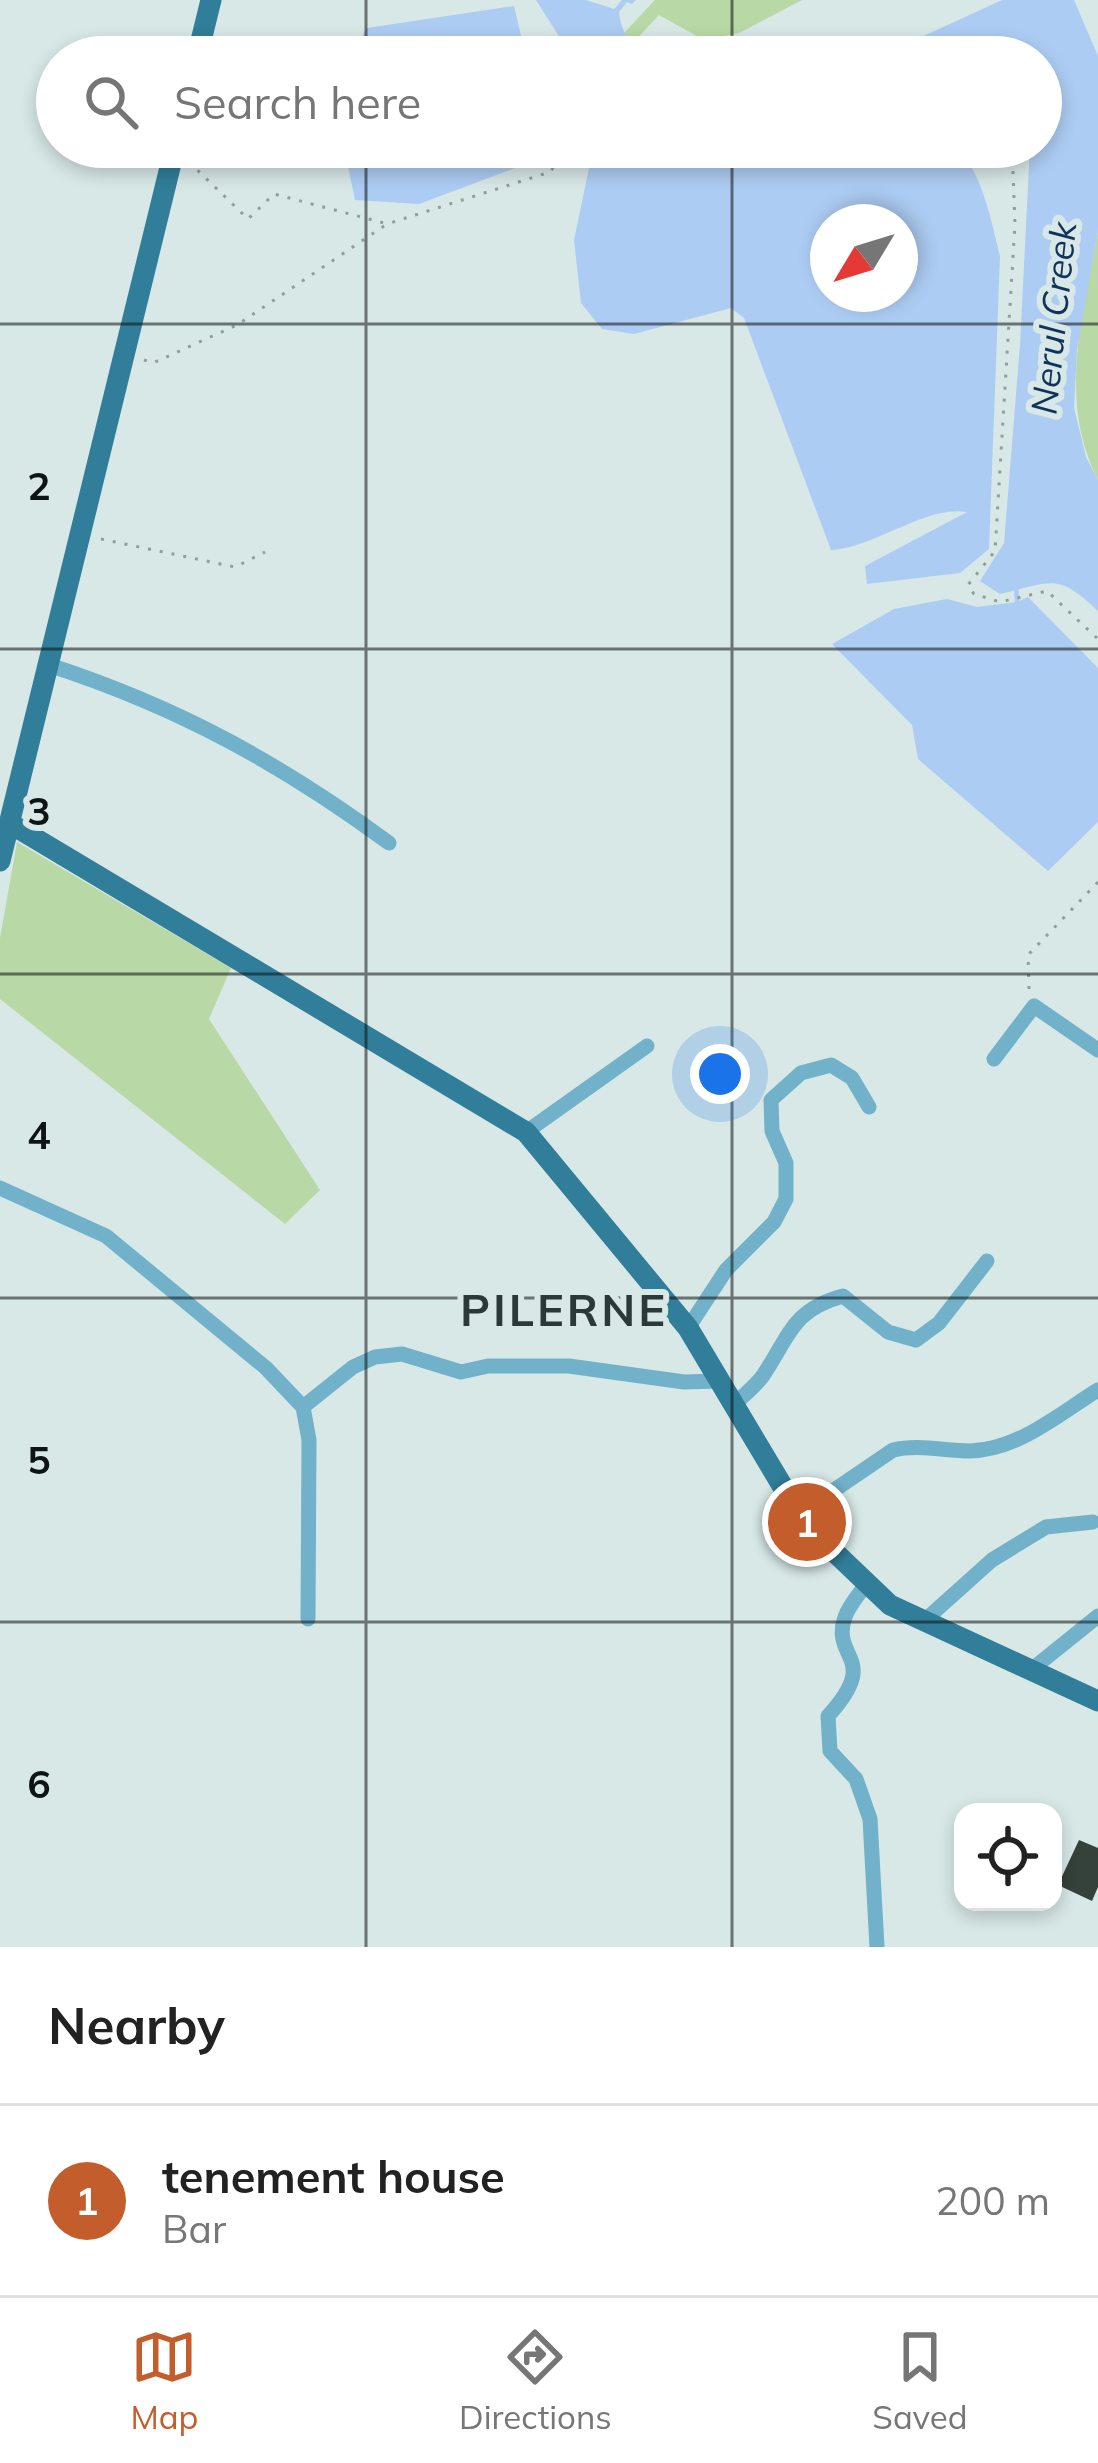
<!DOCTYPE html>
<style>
:root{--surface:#fff;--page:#f2f2f2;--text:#222;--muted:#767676;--line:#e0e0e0;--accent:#c35d2c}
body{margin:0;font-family:Mulish,sans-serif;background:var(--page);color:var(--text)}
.controls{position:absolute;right:36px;bottom:36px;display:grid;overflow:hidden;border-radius:24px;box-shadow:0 6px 18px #0003}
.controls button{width:108px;height:108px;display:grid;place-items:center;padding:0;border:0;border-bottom:3px solid var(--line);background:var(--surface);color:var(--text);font:60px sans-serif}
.compass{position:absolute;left:810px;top:204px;width:108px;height:108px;border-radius:50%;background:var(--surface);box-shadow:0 6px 18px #0003;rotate:232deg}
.you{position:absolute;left:720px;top:1074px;width:42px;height:42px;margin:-30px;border:9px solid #fff;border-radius:50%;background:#1a73e8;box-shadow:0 0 0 18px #1a73e833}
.badge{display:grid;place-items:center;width:78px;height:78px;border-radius:50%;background:var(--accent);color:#fff;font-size:39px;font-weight:700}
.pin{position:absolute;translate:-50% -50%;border:6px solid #fff;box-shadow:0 3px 12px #0006}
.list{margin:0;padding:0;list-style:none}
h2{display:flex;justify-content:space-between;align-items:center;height:156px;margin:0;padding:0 48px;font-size:51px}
h2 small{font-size:39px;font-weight:400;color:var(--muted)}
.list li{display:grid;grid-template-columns:78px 1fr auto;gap:36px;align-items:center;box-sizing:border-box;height:192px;padding:0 48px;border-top:3px solid var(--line)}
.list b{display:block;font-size:45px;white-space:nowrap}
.list p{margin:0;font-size:39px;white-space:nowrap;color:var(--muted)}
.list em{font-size:39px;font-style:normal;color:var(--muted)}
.icon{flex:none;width:66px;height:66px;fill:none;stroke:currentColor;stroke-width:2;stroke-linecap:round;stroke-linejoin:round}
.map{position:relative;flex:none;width:1098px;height:1947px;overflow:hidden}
.search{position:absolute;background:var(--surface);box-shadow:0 6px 18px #0003;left:36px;right:36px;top:36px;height:132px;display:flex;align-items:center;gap:30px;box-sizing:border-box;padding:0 42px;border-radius:66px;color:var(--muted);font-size:45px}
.sheet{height:348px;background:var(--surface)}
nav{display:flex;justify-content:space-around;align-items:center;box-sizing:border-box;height:168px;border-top:3px solid var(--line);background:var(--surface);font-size:33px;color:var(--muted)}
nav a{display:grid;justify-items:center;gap:6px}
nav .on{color:var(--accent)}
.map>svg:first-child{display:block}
.green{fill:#b8d9a5}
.water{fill:#adccf3;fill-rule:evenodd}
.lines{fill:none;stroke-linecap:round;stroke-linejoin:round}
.stream{stroke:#adccf3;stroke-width:4.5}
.building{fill:#35413b}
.path{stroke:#919e9d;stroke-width:3;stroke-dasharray:3 9;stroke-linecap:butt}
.minor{stroke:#71b1ca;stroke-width:15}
.major{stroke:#307e99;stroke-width:21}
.grid{fill:none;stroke:#0e1313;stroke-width:3;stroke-opacity:0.55}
.labels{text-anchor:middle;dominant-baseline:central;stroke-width:12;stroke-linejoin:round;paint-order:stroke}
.water-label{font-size:36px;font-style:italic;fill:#10335b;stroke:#d7e8e7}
.district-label{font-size:45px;font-weight:bold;letter-spacing:3px;fill:#2c3939;stroke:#d7e8e7}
.grid-label{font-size:39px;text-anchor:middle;font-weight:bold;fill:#0e1313;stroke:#d7e8e7;stroke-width:12;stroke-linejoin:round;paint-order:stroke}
</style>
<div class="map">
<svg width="1098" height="1947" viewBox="0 0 1098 1947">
<rect width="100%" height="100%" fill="#d7e8e7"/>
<path class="green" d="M655 0H802L739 33 704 40 659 15 632 44 624 33Z
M1098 231V480C1057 399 1083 316 1098 231Z
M17 842 231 968 209 1019 320 1190 285 1224 0 999V938Z"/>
<path class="water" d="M536 0H586L614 9 622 0H636L632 4 627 2 619 12C621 36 634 47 655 57H572Z
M1002 0H1074L1098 56V231L1077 350 1074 408 1086 457 1098 480V611C1057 572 1052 582 1000 594L980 581 1004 543 1020 345 1030 147H1041V57H1025L1005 42 981 40 932 57H878Z
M514 6 526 57H350L367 28Z
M344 147H548L550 155 419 204 355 200Z
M604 147H723L739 150 757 147H956C983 173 991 221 1000 256L989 549 960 573 867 584 865 566 967 512C925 505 877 547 831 550L744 318 731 308 634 334 602 329 581 303 574 240 593 149ZM828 222H900V294H828Z
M1028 597 1098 668V822L1048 871 918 759 912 725 832 644 894 609 947 599 977 607 1017 602Z"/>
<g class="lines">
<path class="stream" d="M1016 584 1017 602"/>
</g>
<path class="building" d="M1079 1840 1098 1848V1887L1092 1901 1058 1885Z"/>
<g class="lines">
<path class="path" d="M1012 147 1015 224 995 551 968 585 974 594 1000 602 1047 591 1098 639
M189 162 248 219 274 194 384 223
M144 360 153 363 237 325 387 224 550 172 569 147
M101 539 235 567 265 552
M1029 989 1028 955 1098 882"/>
<path class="minor" d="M49 665C178 707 280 763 389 843
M994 1059 1034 1006 1098 1050
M526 1132 647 1046
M0 1188 106 1236 266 1368 303 1407 309 1440 308 1619
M688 1328 726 1270 774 1222 786 1199V1163L772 1131 771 1100 801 1073 831 1065 852 1078 869 1107
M734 1405C743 1396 754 1387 762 1377 789 1338 791 1310 843 1296L888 1332 916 1340 939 1323 987 1261
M303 1407 353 1367 375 1357 402 1354 461 1372 488 1366H569L684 1382 719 1381
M799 1514 893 1450C919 1444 944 1451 970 1451 1018 1450 1059 1414 1098 1390
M867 1583C860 1593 849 1605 845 1617 830 1659 882 1657 828 1716L830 1751 856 1779 870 1819 877 1947
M924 1621 992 1560 1046 1527 1093 1522
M1031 1670 1098 1616"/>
<path class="major" d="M197 57 211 0
M11 824 526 1132 688 1328 805 1524 890 1605 1098 1701
M0 861 175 147"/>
</g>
<path class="grid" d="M366 0V57M732 0V57M366 147V1947M732 147V1947M0 324H1098M0 649H1098M0 974H1098M0 1298H1098M0 1622H1098"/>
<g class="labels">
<g class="water-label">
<text transform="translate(1053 318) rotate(-84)">Nerul Creek</text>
</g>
<g class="district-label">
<text x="564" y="1309">PILERNE</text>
</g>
</g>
<g class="grid-label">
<text x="39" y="500">2</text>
<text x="39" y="825">3</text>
<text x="39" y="1149">4</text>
<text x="39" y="1474">5</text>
<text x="39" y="1798">6</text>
</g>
</svg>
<div class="controls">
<button><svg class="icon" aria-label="locate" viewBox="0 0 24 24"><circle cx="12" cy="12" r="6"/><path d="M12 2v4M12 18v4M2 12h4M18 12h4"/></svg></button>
</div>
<svg class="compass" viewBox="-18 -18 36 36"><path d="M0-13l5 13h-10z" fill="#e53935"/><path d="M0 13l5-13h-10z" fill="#767676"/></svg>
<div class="you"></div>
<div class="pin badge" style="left:807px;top:1522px">1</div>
<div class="search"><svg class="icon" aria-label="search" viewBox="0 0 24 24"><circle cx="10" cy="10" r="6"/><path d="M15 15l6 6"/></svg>Search here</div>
</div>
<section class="sheet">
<h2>Nearby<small></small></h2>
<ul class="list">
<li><span class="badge">1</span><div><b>tenement house</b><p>Bar</p></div><em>200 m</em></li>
</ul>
</section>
<nav>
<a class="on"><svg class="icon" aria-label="map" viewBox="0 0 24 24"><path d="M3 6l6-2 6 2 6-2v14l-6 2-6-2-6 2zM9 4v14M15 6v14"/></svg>Map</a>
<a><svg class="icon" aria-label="directions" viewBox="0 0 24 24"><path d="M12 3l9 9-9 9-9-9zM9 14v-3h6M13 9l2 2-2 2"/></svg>Directions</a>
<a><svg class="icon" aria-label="saved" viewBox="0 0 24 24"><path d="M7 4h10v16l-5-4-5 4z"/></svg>Saved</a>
</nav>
